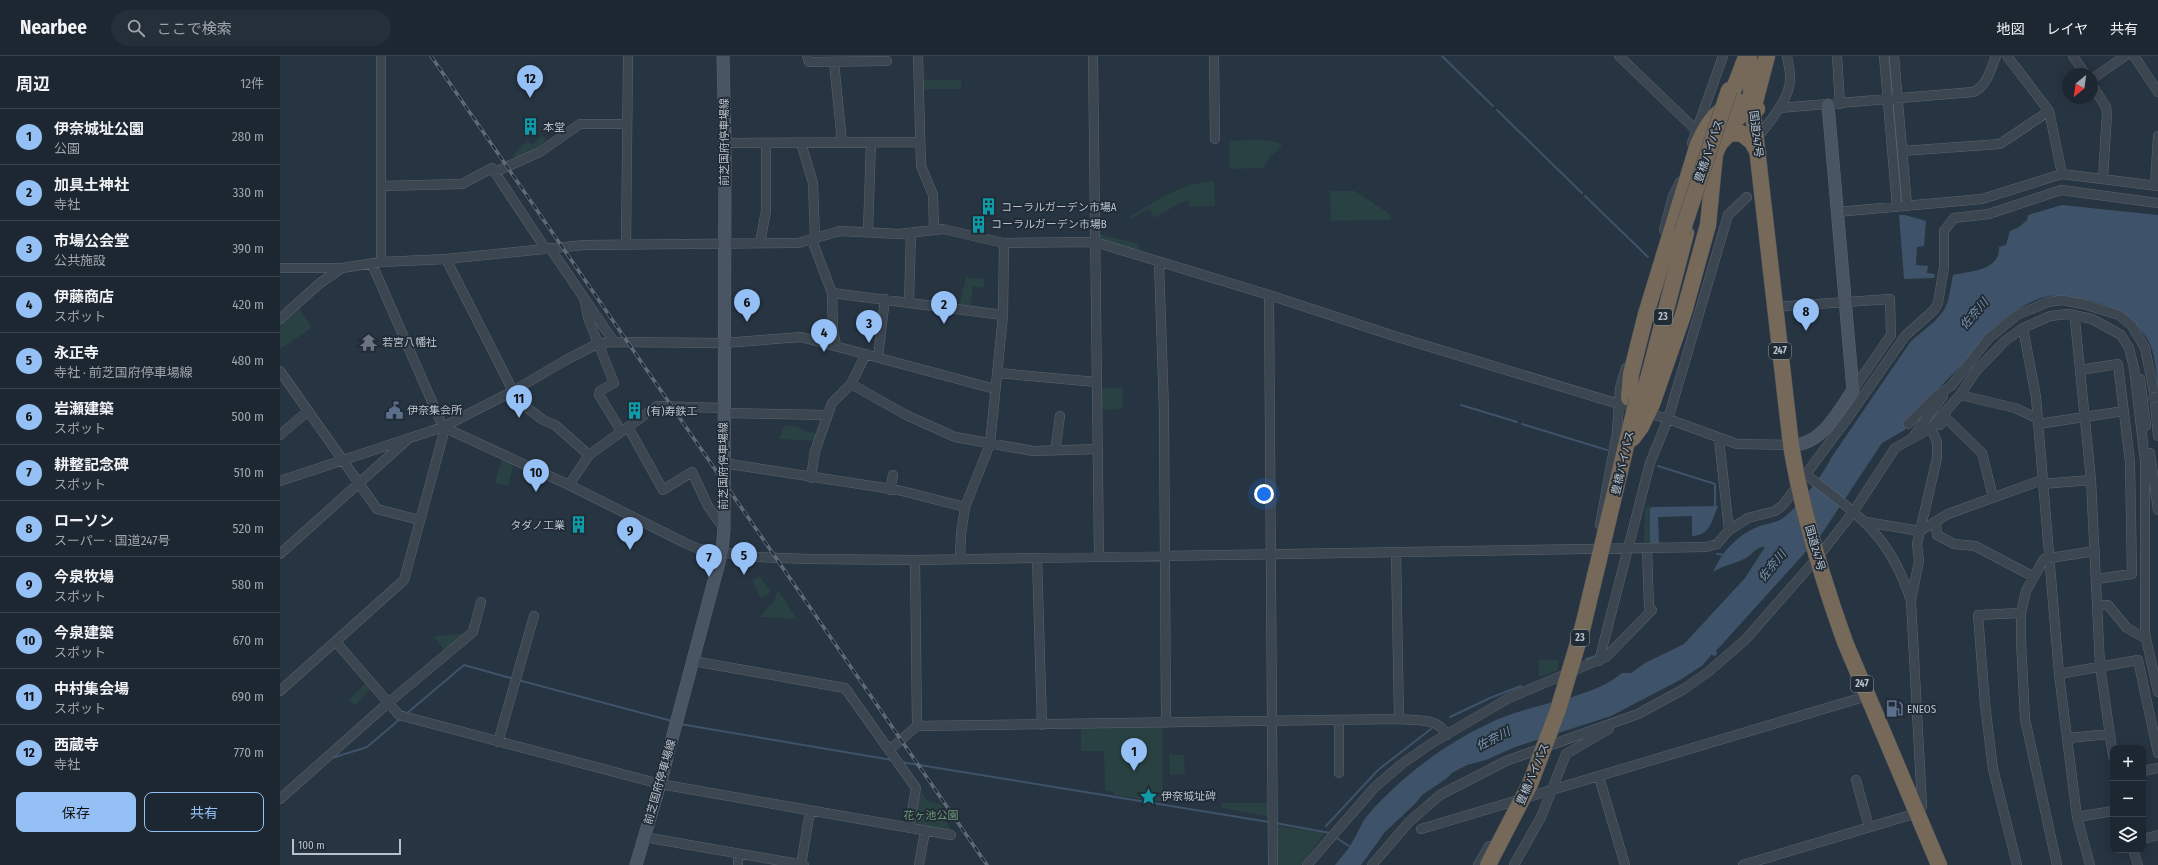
<!DOCTYPE html>
<html lang="ja">
<meta charset="utf-8">
<style>
:root{--surface:#1d2731;--page:#252f39;--text:#f1f3f6;--muted:#a0a5ab;--line:#3b444d;--accent:#94c0f5}
body{margin:0;font-family:"Fira Sans Condensed","Noto Sans JP",sans-serif;background:var(--page);color:var(--text)}
.controls{position:absolute;right:12px;bottom:12px;display:grid;overflow:hidden;border-radius:8px;box-shadow:0 4px 16px #0002}
.controls button{width:36px;height:36px;display:grid;place-items:center;padding:0;border:0;border-bottom:1px solid var(--line);background:var(--surface);color:var(--text);font:20px sans-serif}
.compass{position:absolute;left:1782px;top:12px;width:36px;height:36px;border-radius:50%;background:var(--surface);box-shadow:0 4px 16px #0002;rotate:209deg}
.scale{position:absolute;left:12px;bottom:10px;width:109px;box-sizing:border-box;padding-left:4px;border:2px solid #b8c1cb;border-top:0;font-size:11px;line-height:14px;white-space:nowrap;color:#b8c1cb;-webkit-text-stroke:3px #202b36;paint-order:stroke}
.you{position:absolute;left:984px;top:438px;width:14px;height:14px;margin:-10px;border:3px solid #fff;border-radius:50%;background:#1a73e8;box-shadow:0 0 0 6px #1a73e833}
.badge{display:grid;place-items:center;width:26px;height:26px;border-radius:50%;background:var(--accent);color:#111;font-size:13px;font-weight:700}
.pin{position:absolute;translate:-50% -33px;filter:drop-shadow(0 1px 2px #0008)}
.pin::after{content:'';position:absolute;top:21px;width:14px;height:12px;background:inherit;clip-path:polygon(0 0,100% 0,50% 100%)}
.list{margin:0;padding:0;list-style:none}
h2{display:flex;justify-content:space-between;align-items:center;height:52px;margin:0;padding:0 16px;font-size:17px}
h2 small{font-size:13px;font-weight:400;color:var(--muted)}
.list li{display:grid;grid-template-columns:26px 1fr auto;gap:12px;align-items:center;box-sizing:border-box;height:56px;padding:0 16px;border-top:1px solid var(--line)}
.list b{display:block;font-size:15px;white-space:nowrap}
.list p{margin:0;font-size:13px;white-space:nowrap;color:var(--muted)}
.list em{font-size:13px;font-style:normal;color:var(--muted)}
.actions{display:flex;gap:8px;padding:12px 16px}
.actions a{flex:1;padding:9px 0;border:1px solid var(--accent);border-radius:8px;text-align:center;font-size:14px;color:var(--accent)}
.actions .main{background:var(--accent);color:#111}
.icon{flex:none;width:22px;height:22px;fill:none;stroke:currentColor;stroke-width:2;stroke-linecap:round;stroke-linejoin:round}
.map{position:relative;flex:none;width:1878px;height:809px;overflow:hidden}
header{display:flex;align-items:center;gap:24px;box-sizing:border-box;height:56px;padding:0 20px;background:var(--surface);border-bottom:1px solid var(--line)}
header strong{font-size:19px}
nav{display:flex;gap:22px;margin-inline-start:auto;font-size:14px}
.search{width:280px;height:36px;background:var(--page);display:flex;align-items:center;gap:10px;box-sizing:border-box;padding:0 14px;border-radius:22px;color:var(--muted);font-size:15px}
main{display:flex}
aside{flex:1;background:var(--surface)}
.map>svg:first-child{display:block}
.green{fill:#294142}
.water{fill:#3e5369}
.lines{fill:none;stroke-linecap:round;stroke-linejoin:round}
.stream{stroke:#3e5369;stroke-width:2}
.street-casing{stroke:#59646e;stroke-width:10}
.secondary-casing{stroke:#59646e;stroke-width:13}
.highway-casing{stroke:#46515b;stroke-width:17}
.street{stroke:#3c4651;stroke-width:9}
.secondary{stroke:#4a5564;stroke-width:12}
.highway{stroke:#776959;stroke-width:16}
.rail-casing{stroke:#5e6a78;stroke-width:3.5}
.rail{stroke:#202b36;stroke-width:2;stroke-dasharray:6;stroke-linecap:butt}
.street-bridge-casing{stroke:#59646e;stroke-width:10;stroke-linecap:butt}
.highway-bridge-casing{stroke:#46515b;stroke-width:17;stroke-linecap:butt}
.street-bridge{stroke:#3c4651;stroke-width:9}
.highway-bridge{stroke:#776959;stroke-width:16}
.labels{text-anchor:middle;dominant-baseline:central;stroke-width:3.5;stroke-linejoin:round;paint-order:stroke}
.shield{fill:#202b36;stroke:#8a949e;stroke-width:1}
.shield-label{font-size:10px;font-weight:bold;fill:#b8c1cb}
.poi-label{font-size:11px;fill:#b8c1cb;stroke:#202b36;text-anchor:start}
.street-label{font-size:11px;fill:#b8c1cb;stroke:#202b36}
.park-label{font-size:11px;fill:#709b77;stroke:#202b36}
.water-label{font-size:12px;font-style:italic;fill:#7a94ac;stroke:#202b36}
</style>
<header>
<strong>Nearbee</strong>
<div class="search"><svg class="icon" aria-label="search" viewBox="0 0 24 24"><circle cx="10" cy="10" r="6"/><path d="M15 15l6 6"/></svg>ここで検索</div>
<nav><a>地図</a><a>レイヤ</a><a>共有</a></nav>
</header>
<main>
<aside>
<h2>周辺<small>12件</small></h2>
<ul class="list">
<li><span class="badge">1</span><div><b>伊奈城址公園</b><p>公園</p></div><em>280 m</em></li>
<li><span class="badge">2</span><div><b>加具土神社</b><p>寺社</p></div><em>330 m</em></li>
<li><span class="badge">3</span><div><b>市場公会堂</b><p>公共施設</p></div><em>390 m</em></li>
<li><span class="badge">4</span><div><b>伊藤商店</b><p>スポット</p></div><em>420 m</em></li>
<li><span class="badge">5</span><div><b>永正寺</b><p>寺社 · 前芝国府停車場線</p></div><em>480 m</em></li>
<li><span class="badge">6</span><div><b>岩瀬建築</b><p>スポット</p></div><em>500 m</em></li>
<li><span class="badge">7</span><div><b>耕整記念碑</b><p>スポット</p></div><em>510 m</em></li>
<li><span class="badge">8</span><div><b>ローソン</b><p>スーパー · 国道247号</p></div><em>520 m</em></li>
<li><span class="badge">9</span><div><b>今泉牧場</b><p>スポット</p></div><em>580 m</em></li>
<li><span class="badge">10</span><div><b>今泉建築</b><p>スポット</p></div><em>670 m</em></li>
<li><span class="badge">11</span><div><b>中村集会場</b><p>スポット</p></div><em>690 m</em></li>
<li><span class="badge">12</span><div><b>西蔵寺</b><p>寺社</p></div><em>770 m</em></li>
</ul>
<div class="actions"><a class="main">保存</a><a>共有</a></div>
</aside>
<div class="map">
<svg width="1878" height="809" viewBox="0 0 1878 809">
<rect width="100%" height="100%" fill="#273441"/>
<path class="green" d="M641 24H681V33H641Z
M262 79 266 83 262 88 266 92 237 105 233 99 248 84 252 89Z
M949 85C960 85 996 81 1002 90L989 102 984 112 949 113Z
M934 125 935 150 909 151V145L902 146 874 162 869 153 851 163 849 161C877 144 901 127 934 125Z
M1050 135H1075L1111 159V164L1051 165Z
M819 178 860 188 858 197 816 184Z
M686 221 705 223 704 232 693 230 690 252 679 251Z
M19 252 32 272 0 293V268Z
M820 332H843V353L821 354Z
M504 370H517L527 376 540 378 537 385 499 383Z
M222 401 234 406 228 430 215 427Z
M1369 450 1372 451 1370 453V488L1364 489 1365 452Z
M480 520 491 536 481 543 472 524Z
M498 534 517 563 480 561 495 543Z
M189 577 166 597 154 580Z
M1259 604H1279L1277 615 1259 621Z
M86 627 91 632 75 650 69 643Z
M801 671H883V746L834 739 833 736 825 735 824 695H801Z
M889 698 904 699 905 718 890 719Z
M639 734 648 745 661 748 668 759 666 764 672 777 634 771 632 767Z
M941 747H991V761L942 752Z
M998 770 1045 777 1021 809H997Z"/>
<path class="water" d="M1782 149 1878 159V334C1876 319 1876 298 1868 284 1851 257 1827 247 1797 242 1784 240 1773 238 1761 242 1735 251 1712 270 1697 293L1626 366 1625 374 1602 387 1541 479 1436 595 1437 599 1433 600 1432 598 1423 609 1400 624 1331 660 1235 691 1206 704 1187 709 1172 717 1166 723 1142 739 1136 747 1105 776 1081 809H1055C1061 801 1068 794 1073 785 1078 777 1081 768 1086 761 1123 718 1173 681 1226 660 1262 646 1312 642 1342 617H1351L1365 607 1404 588 1465 522 1485 491C1475 491 1474 497 1466 502 1455 508 1446 508 1433 516 1442 496 1456 480 1477 471 1485 468 1496 467 1503 462 1519 450 1543 419 1551 402L1631 285 1654 266 1664 254 1668 245 1673 219C1690 215 1720 215 1719 191L1726 189 1730 175 1739 171 1747 164 1748 159Z
M1619 159H1625L1646 165 1644 190 1637 191 1636 209 1648 210 1647 217 1655 218 1654 222 1624 223Z
M1438 450C1432 464 1430 480 1412 480V460L1378 461 1379 488 1370 489V453L1372 451Z"/>
<g class="lines">
<path class="stream" d="M1162 0 1213 50
M1217 54 1302 137
M1305 140 1368 201
M1181 349 1237 366
M1242 368 1327 394
M1378 410 1435 428V451
M1437 498 1444 499
M1306 603 1316 600
M238 624 392 665
M126 658 184 609 234 623
M1170 661 1210 642 1241 630
M400 668 612 704
M52 702 87 691 120 663
M621 706 989 766
M995 767 1050 777
M1046 770 1098 714 1151 673
M1055 781 1072 792"/>
<defs>
<path id="street" d="M101 0V206
M527 0 529 6 607 5
M638 0 641 110 653 139 654 174
M813 0 819 501
M934 0 935 83
M1339 0 1416 74
M1557 0 1560 48
M1604 0 1617 151
M1614 0 1627 150
M1727 0 1769 55 1782 118
M1793 0 1805 18
M1854 0 1878 36
M554 6 562 86
M1812 23 1845 0
M1812 29 1826 51 1827 57 1823 123
M1499 52 1693 36C1707 31 1711 12 1716 0
M1481 77C1492 62 1508 45 1510 25 1511 17 1508 8 1507 0
M445 87 640 86
M521 87 533 127 535 183
M1412 87 1443 0
M1622 95 1720 88 1769 55
M215 116 260 96 300 68H347
M1875 129 1878 80
M101 130 182 128 212 112 265 192
M1557 156 1702 143 1782 118 1878 130
M1384 174 1393 140 1400 126
M588 175 591 86
M532 184 552 237 553 274 556 289
M480 187 486 155V87
M346 189 348 0
M270 192 334 286
M166 203 233 335 241 347 263 364 275 369 309 399
M879 207 884 355 886 667
M0 212H62L101 206 166 203 304 189 518 187 560 175 619 178 663 173 724 187 815 186 989 239 1111 279 1388 363 1448 159 1467 141
M552 237 723 259
M989 239 993 809
M305 245 308 262 334 327 320 335 319 339 341 375
M629 246 631 177
M1495 251 1610 243 1611 279 1573 334
M0 263 40 227 62 212
M1795 264 1811 424 1820 610 1833 700
M1743 272 1756 341 1779 618 1797 761 1810 809
M598 301 605 243
M1800 314 1838 308 1850 406 1852 518 1816 523
M0 315 97 453 139 464
M718 317 816 326
M1860 323 1866 370
M571 328 626 359 675 381 753 395 818 393
M1680 339 1735 352 1757 362
M1875 347 1878 380
M443 357 547 359
M1628 368 1655 341 1671 330 1708 283 1737 259 1768 246 1782 244 1803 248 1839 259 1852 270 1865 292 1874 336
M1758 368 1844 355
M1660 369 1666 362 1702 397 1713 441
M163 371 289 429 407 488 419 493 475 501 528 503 635 504 1426 491 1437 488 1449 474 1468 462 1495 455 1503 449 1570 359 1625 280 1654 254 1658 247 1664 211V175L1674 162 1709 158 1781 134 1878 147
M348 371 383 434 412 416 428 450 444 473
M0 379 28 355
M1633 381 1663 340
M1439 383 1449 474
M775 395 780 360
M1870 397 1878 454
M443 407 618 434 685 451
M531 422 535 395 552 347 571 328 586 298
M0 425 163 371 233 335 286 304 319 287 334 286 444 287 521 281 715 333
M1762 428 1811 424
M289 429 309 399 377 350 443 352
M610 434 613 419
M1586 466 1640 475 1668 458 1762 424
M1656 466 1657 479 1674 488 1695 490 1754 521
M1320 469 1337 377 1340 332 1346 312
M1116 496 1119 663
M0 498 127 384
M680 502 681 478 685 451 710 388 723 259 724 187
M757 502 762 669
M635 504 637 670
M1631 544 1639 505 1637 488 1657 402V386L1651 372
M1817 549H1828L1847 572 1863 581 1866 580
M56 586 119 659 380 728 671 779
M413 605 565 632 636 732 629 772
M1319 605 1370 407 1388 363 1457 388 1511 389
M1779 618 1858 604 1878 697
M0 635 124 524 164 376 163 371 92 208
M1059 664V717
M1788 682 1830 678
M218 686 254 560
M609 694 637 670 1119 663C1136 665 1158 661 1167 679
M1863 715 1878 712
M1319 721 1345 809
M1576 724 1589 771
M0 743 108 647 193 576 201 546
M1797 761 1833 755
M1141 773 1587 640
M364 781 524 809
M1863 783 1878 779
M1853 794 1858 809
M458 798V809
M521 809 530 755
M639 809 645 775
M1027 809 1095 731 1123 707 1152 687 1229 642 1326 601 1372 554 1369 551 1367 492
M1092 809 1129 766 1160 739 1226 705 1358 658 1404 633 1428 616 1465 584 1538 501 1574 455 1615 392 1651 372 1680 339 1696 315 1726 284 1743 272 1770 260 1788 258 1812 263 1841 279 1849 292 1854 312 1865 405V578L1878 636
M1198 809 1209 790
M1234 809 1261 761 1286 698 1329 673
M1463 809 1637 757 1642 750 1631 545C1610 478 1578 459 1525 418
M1737 809 1713 713 1705 648 1698 559 1741 557
M1777 809 1745 663 1741 585V557L1746 535 1764 503 1815 495"/>
<path id="secondary" d="M1511 389C1541 390 1558 356 1573 334L1548 49
M356 809 380 728 442 495 444 473 445 87 443 0"/>
<path id="highway" d="M1469 0 1472 49 1511 389C1522 456 1542 522 1565 586L1659 809
M1453 35 1466 1
M1441 86 1449 78 1461 77 1472 86 1478 97
M1349 342 1351 318 1366 258 1418 88C1428 66 1438 50 1463 46L1477 53
M1362 346 1406 177
M1372 348 1404 256 1428 169 1435 98 1447 72 1475 46 1487 0"/>
</defs>
<use href="#street" class="street-casing"/>
<use href="#secondary" class="secondary-casing"/>
<use href="#highway" class="highway-casing"/>
<use href="#street" class="street"/>
<use href="#secondary" class="secondary"/>
<use href="#highway" class="highway"/>
<defs>
<path id="rail" d="M151 0 707 809"/>
</defs>
<use href="#rail" class="rail-casing"/>
<use href="#rail" class="rail"/>
<defs>
<path id="street-bridge" d="M1872 342 1878 341"/>
<path id="highway-bridge" d="M1402 176 1449 34
M1352 383 1361 371 1372 348
M1208 809 1250 728 1278 654 1303 570 1357 344"/>
</defs>
<use href="#street-bridge" class="street-bridge-casing"/>
<use href="#highway-bridge" class="highway-bridge-casing"/>
<use href="#street-bridge" class="street-bridge"/>
<use href="#highway-bridge" class="highway-bridge"/>
</g>
<defs>
<symbol id="building-bare" viewBox="-9 -9 18 18"><path d="M-4-6H4V6H1V3H-1V6H-4ZM-2.5-4.3h1.7v1.8h-1.7ZM.8-4.3h1.7v1.8H.8ZM-2.5-1h1.7V.8h-1.7ZM.8-1h1.7V.8H.8Z" fill="#0f9aa8" stroke="#202b36" stroke-width="2.5" paint-order="stroke"/></symbol>
<symbol id="temple-bare" viewBox="-9 -9 18 18"><path d="M0-6L5-2H3V0L6.5 2.5H4V6H1.5V3h-3V6H-4V2.5H-6.5L-3 0V-2H-5Z" fill="#6b7280" stroke="#202b36" stroke-width="2.5" paint-order="stroke"/></symbol>
<symbol id="civic-bare" viewBox="-9 -9 18 18"><path d="M-.6-6.5H3V-4.5H.6V-3L4-1V1h2V6H-6V1h2V-1L-.6-3ZM-1.2 2.5V6h2.4V2.5Z" fill="#5c6f8a" stroke="#202b36" stroke-width="2.5" paint-order="stroke"/></symbol>
<symbol id="fuel-bare" viewBox="-9 -9 18 18"><path d="M-5.5-6h7V0h2V4h1.3V-2.5L3-4.5l.8-.8L6-3V5H2.5V1h-1V6h-7ZM-4.2-4.7v3.2H.2V-4.7Z" fill="#5c6f8a" stroke="#202b36" stroke-width="2.5" paint-order="stroke"/></symbol>
<symbol id="sight-bare" viewBox="-9 -9 18 18"><path d="M0-6L1.8-2.2L6-1.7L2.9 1.2L3.7 5.4L0 3.3L-3.7 5.4L-2.9 1.2L-6-1.7L-1.8-2.2Z" fill="#0f9aa8" stroke="#202b36" stroke-width="2.5" paint-order="stroke"/></symbol>
</defs>
<g fill-rule="evenodd">
<use href="#building-bare" x="238" y="58" width="25" height="25"/>
<use href="#building-bare" x="696" y="138" width="25" height="25"/>
<use href="#building-bare" x="686" y="156" width="25" height="25"/>
<use href="#temple-bare" x="76" y="274" width="25" height="25"/>
<use href="#civic-bare" x="102" y="342" width="25" height="25"/>
<use href="#building-bare" x="342" y="342" width="25" height="25"/>
<use href="#building-bare" x="286" y="456" width="25" height="25"/>
<use href="#fuel-bare" x="1602" y="640" width="25" height="25"/>
<use href="#sight-bare" x="856" y="728" width="25" height="25"/>
</g>
<g class="labels">
<g class="shield">
<rect x="1374" y="253" width="18" height="16" rx="3"/>
<rect x="1489" y="287" width="22" height="16" rx="3"/>
<rect x="1291" y="574" width="18" height="16" rx="3"/>
<rect x="1571" y="620" width="22" height="16" rx="3"/>
</g>
<g class="shield-label">
<text x="1383" y="261">23</text>
<text x="1500" y="295">247</text>
<text x="1300" y="582">23</text>
<text x="1582" y="628">247</text>
</g>
<g class="poi-label">
<text x="263" y="71">本堂</text>
<text x="721" y="151">コーラルガーデン市場A</text>
<text x="711" y="168">コーラルガーデン市場B</text>
<text x="102" y="286">若宮八幡社</text>
<text x="127" y="354">伊奈集会所</text>
<text x="367" y="355">(有)寿鉄工</text>
<text x="285" y="469" text-anchor="end">タダノ工業</text>
<text x="1627" y="653">ENEOS</text>
<text x="881" y="740">伊奈城址碑</text>
</g>
<g class="street-label">
<text transform="translate(1476 78) rotate(83)">国道247号</text>
<text transform="translate(444 86) rotate(-90)">前芝国府停車場線</text>
<text transform="translate(1429 95) rotate(-71)">豊橋バイパス</text>
<text transform="translate(1343 407) rotate(-77)">豊橋バイパス</text>
<text transform="translate(443 410) rotate(-90)">前芝国府停車場線</text>
<text transform="translate(1535 492) rotate(74)">国道247号</text>
<text transform="translate(1253 718) rotate(-67)">豊橋バイパス</text>
<text transform="translate(380 726) rotate(-74)">前芝国府停車場線</text>
</g>
<g class="park-label">
<text x="651" y="759">花ヶ池公園</text>
</g>
<g class="water-label">
<text transform="translate(1694 258) rotate(-49)">佐奈川</text>
<text transform="translate(1492 510) rotate(-51)">佐奈川</text>
<text transform="translate(1213 683) rotate(-27)">佐奈川</text>
</g>
</g>
</svg>
<div class="controls">
<button>+</button>
<button>−</button>
<button><svg class="icon" aria-label="layers" viewBox="0 0 24 24"><path d="M12 4l9 5-9 5-9-5zM3 14l9 5 9-5"/></svg></button>
</div>
<svg class="compass" viewBox="-18 -18 36 36"><path d="M0-13l5 13h-10z" fill="#e53935"/><path d="M0 13l5-13h-10z" fill="#a0a5ab"/></svg>
<div class="scale">100 m</div>
<div class="you"></div>
<div class="pin badge" style="left:854px;top:715px">1</div>
<div class="pin badge" style="left:664px;top:268px">2</div>
<div class="pin badge" style="left:589px;top:287px">3</div>
<div class="pin badge" style="left:544px;top:296px">4</div>
<div class="pin badge" style="left:464px;top:519px">5</div>
<div class="pin badge" style="left:467px;top:266px">6</div>
<div class="pin badge" style="left:429px;top:521px">7</div>
<div class="pin badge" style="left:1526px;top:275px">8</div>
<div class="pin badge" style="left:350px;top:494px">9</div>
<div class="pin badge" style="left:256px;top:436px">10</div>
<div class="pin badge" style="left:239px;top:362px">11</div>
<div class="pin badge" style="left:250px;top:42px">12</div>
</div>
</main>
